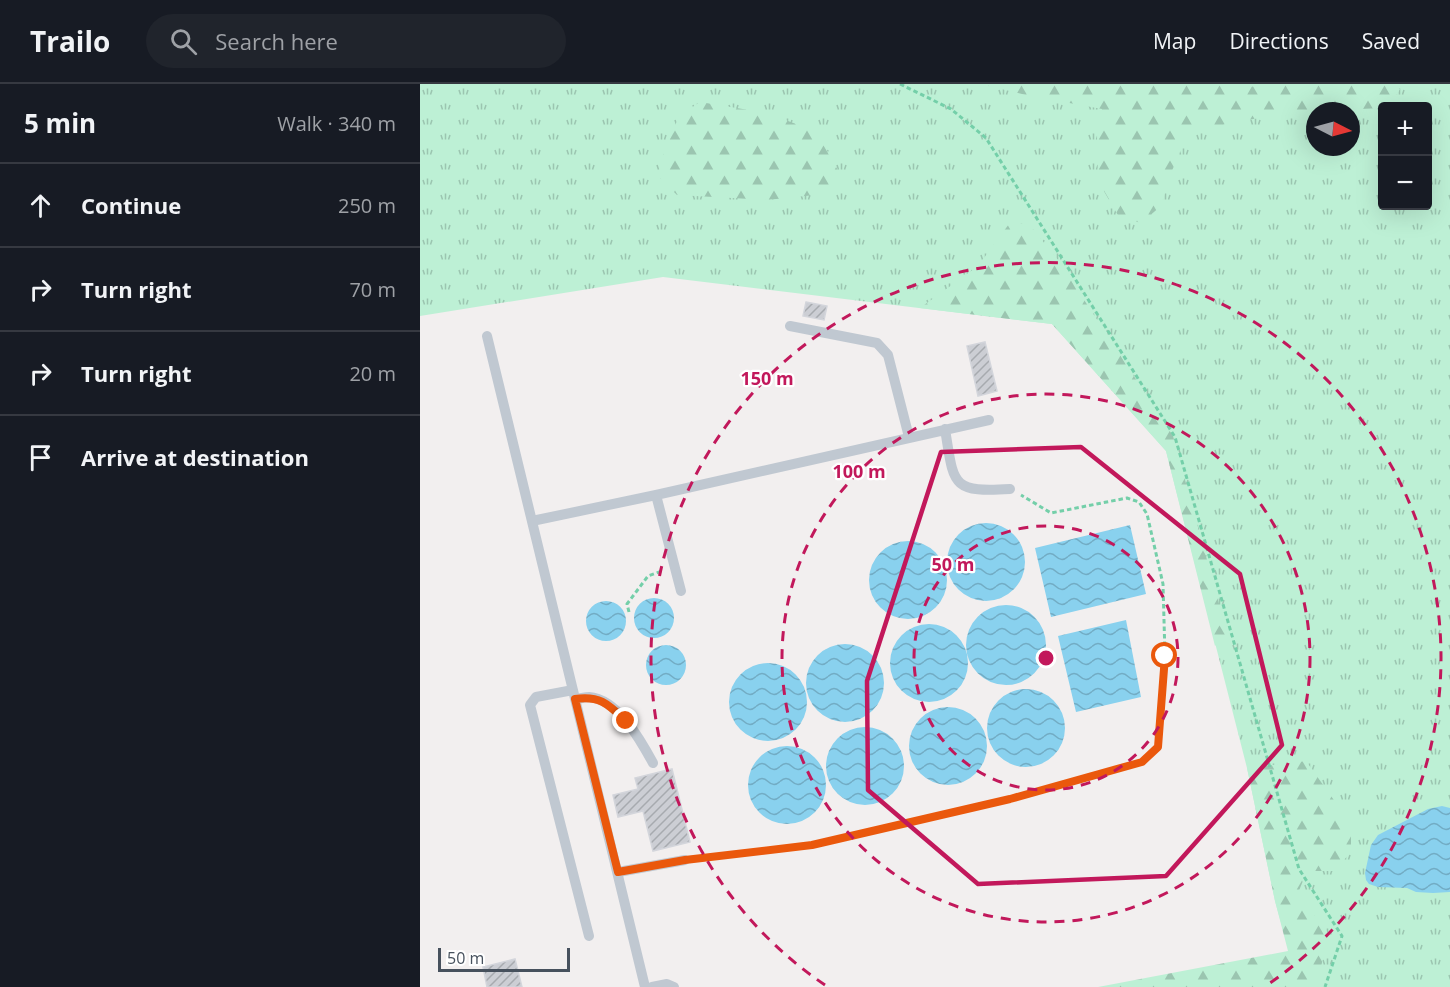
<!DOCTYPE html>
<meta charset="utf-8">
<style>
:root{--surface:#171b24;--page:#20242c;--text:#f1f3f6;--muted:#9ea1a6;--line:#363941}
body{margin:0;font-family:"Open Sans",sans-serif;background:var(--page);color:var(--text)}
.controls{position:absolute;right:18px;top:18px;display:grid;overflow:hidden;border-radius:6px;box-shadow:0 6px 24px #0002}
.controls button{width:54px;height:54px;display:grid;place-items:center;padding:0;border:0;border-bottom:2px solid var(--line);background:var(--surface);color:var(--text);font:30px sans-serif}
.compass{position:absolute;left:886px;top:18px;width:54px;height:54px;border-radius:50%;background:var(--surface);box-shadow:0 6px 24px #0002;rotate:96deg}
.scale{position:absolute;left:18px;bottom:15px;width:132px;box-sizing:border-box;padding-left:6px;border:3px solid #47515d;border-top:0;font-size:16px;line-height:21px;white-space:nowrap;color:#47515d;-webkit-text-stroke:4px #fff;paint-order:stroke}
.stop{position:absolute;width:18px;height:18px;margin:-14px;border:4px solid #ea580c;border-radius:50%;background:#fff}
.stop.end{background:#ea580c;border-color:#fff;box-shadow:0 2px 6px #0008}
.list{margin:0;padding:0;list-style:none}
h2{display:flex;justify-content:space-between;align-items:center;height:78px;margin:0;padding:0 24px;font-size:26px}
h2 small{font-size:20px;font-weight:400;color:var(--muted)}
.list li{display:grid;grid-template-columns:39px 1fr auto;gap:18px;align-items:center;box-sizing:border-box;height:84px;padding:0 24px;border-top:2px solid var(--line)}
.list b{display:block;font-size:22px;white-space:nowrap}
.list em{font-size:20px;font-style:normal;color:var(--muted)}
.icon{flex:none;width:33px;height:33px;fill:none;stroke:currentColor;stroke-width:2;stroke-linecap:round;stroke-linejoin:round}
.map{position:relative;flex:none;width:1030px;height:903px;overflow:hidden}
header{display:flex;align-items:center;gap:36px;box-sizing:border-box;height:84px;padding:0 30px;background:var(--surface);border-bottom:2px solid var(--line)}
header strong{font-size:28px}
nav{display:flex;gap:33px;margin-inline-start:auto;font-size:21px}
.search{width:420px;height:54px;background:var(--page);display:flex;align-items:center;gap:15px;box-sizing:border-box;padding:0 21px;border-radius:33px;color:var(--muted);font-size:22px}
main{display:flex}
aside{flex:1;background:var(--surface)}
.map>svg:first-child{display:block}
.grass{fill:url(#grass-tufts);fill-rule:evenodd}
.forest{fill:url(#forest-firs)}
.water{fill:url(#water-waves)}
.building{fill:url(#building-hatch);stroke:#d3d5db;stroke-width:1.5}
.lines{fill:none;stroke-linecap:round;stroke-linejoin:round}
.path{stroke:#74cfa9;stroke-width:3;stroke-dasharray:4.5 3;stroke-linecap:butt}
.lane{stroke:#c0c8d1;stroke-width:10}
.route{stroke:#ea580c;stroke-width:8}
.marked{fill:none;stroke:#c2185b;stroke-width:4.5;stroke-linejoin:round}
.ring{fill:none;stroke:#c2185b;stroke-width:3;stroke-dasharray:10 8}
.centre{fill:#c2185b;stroke:#fff;stroke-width:3}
.ring-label{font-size:18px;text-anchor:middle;font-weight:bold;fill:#c2185b;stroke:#fff;stroke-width:4.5;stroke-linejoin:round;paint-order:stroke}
</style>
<header>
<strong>Trailo</strong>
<div class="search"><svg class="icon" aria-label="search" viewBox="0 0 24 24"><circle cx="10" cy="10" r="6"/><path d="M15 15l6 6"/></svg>Search here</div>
<nav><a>Map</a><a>Directions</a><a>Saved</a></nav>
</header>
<main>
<aside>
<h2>5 min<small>Walk · 340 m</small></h2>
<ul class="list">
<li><svg class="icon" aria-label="ahead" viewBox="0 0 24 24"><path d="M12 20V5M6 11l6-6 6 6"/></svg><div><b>Continue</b></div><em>250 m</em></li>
<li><svg class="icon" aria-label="right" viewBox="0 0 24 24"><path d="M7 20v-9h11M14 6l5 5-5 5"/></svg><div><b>Turn right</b></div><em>70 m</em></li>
<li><svg class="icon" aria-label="right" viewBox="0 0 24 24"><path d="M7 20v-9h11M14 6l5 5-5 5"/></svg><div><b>Turn right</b></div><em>20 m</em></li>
<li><svg class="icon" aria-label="arrive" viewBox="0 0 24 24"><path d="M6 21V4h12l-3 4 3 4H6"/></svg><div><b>Arrive at destination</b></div></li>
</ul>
</aside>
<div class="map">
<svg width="1030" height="903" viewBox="0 0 1030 903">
<defs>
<pattern id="grass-tufts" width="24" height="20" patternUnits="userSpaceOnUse" patternTransform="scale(1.5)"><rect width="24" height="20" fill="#bdf0d5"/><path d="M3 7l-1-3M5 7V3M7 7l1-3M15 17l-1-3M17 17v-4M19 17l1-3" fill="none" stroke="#9bc5b0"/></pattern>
<pattern id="forest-firs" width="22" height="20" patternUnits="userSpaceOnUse" patternTransform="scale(1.5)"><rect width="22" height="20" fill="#bdf0d5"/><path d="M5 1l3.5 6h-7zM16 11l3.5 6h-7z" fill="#9bc5b0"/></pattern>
<pattern id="water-waves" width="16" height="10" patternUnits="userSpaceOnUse" patternTransform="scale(1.5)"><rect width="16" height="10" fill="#89d1ee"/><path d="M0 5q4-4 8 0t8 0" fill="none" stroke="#72acc4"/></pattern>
<pattern id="building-hatch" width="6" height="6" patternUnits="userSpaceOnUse" patternTransform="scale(1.5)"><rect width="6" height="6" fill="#ccced4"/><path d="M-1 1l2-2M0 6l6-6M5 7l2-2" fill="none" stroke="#a7aaaf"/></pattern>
</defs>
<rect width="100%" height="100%" fill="#f2efef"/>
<path class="grass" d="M0 0H1030V903H879L855 817 827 684 746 367 632 240 243 193 0 232ZM962 22H1008V122H962ZM895 27H931V63H895Z"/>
<path class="forest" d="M560 0H792L819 4 856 0H970L980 5 970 22H962V24L895 27V29L844 33 769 47 751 89 741 122 721 139 699 133 678 97 677 50 682 25 606 11Z
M280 18 347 29 397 48 422 94 404 110 347 116 257 111 240 94V79L259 32Z
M608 139 638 176 753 352 807 549 795 562 746 367 632 240 500 224 558 182 589 140Z
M886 677 931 740V768L914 787H887L878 809 908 849 897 903H678L868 867 855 817 827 684Z"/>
<path class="water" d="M527 478a39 39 0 1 1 78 0a39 39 0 1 1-78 0Z
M710 441 726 510 631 533 615 464Z
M449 496a39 39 0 1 1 78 0a39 39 0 1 1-78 0Z
M214 534a20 20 0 1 1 40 0a20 20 0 1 1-40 0Z
M166 537a20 20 0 1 1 40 0a20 20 0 1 1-40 0Z
M546 561a40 40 0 1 1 80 0a40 40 0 1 1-80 0Z
M706 536 721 613 656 628 638 552Z
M470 579a39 39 0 1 1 78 0a39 39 0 1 1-78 0Z
M386 599a39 39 0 1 1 78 0a39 39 0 1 1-78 0Z
M226 581a20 20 0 1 1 40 0a20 20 0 1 1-40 0Z
M309 618a39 39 0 1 1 78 0a39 39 0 1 1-78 0Z
M567 644a39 39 0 1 1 78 0a39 39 0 1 1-78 0Z
M489 662a39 39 0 1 1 78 0a39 39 0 1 1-78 0Z
M406 682a39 39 0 1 1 78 0a39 39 0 1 1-78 0Z
M328 701a39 39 0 1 1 78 0a39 39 0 1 1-78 0Z
M1022 722 1030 724V808L1013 809 996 808 987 804 958 803 949 800 946 796 945 789 951 761 958 751 1008 725Z"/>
<path class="building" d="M386 218 407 222 404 236 383 232Z
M565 258 577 307 558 312 547 262Z
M252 685 270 758 233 767 223 727 198 733 193 711 218 705 215 694Z
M95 875 102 903H67L63 883Z"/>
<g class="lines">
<path class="path" d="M480 0 531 25 566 54 755 353 879 785 922 852 905 903
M209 528 207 520 228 492 242 487
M279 775 392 761 589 715 722 678 738 663 745 572 743 500 727 430 719 418 707 414 631 429 601 411"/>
<path class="lane" d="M370 242 457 259 468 271 489 353
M67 252 225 903
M525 345C534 400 530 409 590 405
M236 411 261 507
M112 437 236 411 569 336
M153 606 116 613 110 621 169 852
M155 615C159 615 165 613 169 613 198 615 221 657 233 679
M198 788 265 776
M232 903 247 900 254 903"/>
</g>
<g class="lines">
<path class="route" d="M206 637C189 621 180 611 155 615L198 788 265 776 392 761 590 715 722 678 738 663 745 572"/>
</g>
<path class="marked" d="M661 363 820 490 862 661 746 792 558 800 448 706 447 597 521 368Z"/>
<g class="ring">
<circle cx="626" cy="574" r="132"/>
<circle cx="626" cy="574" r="264"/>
<path d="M405 901A395 395 0 1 1 847 901"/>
</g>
<circle cx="626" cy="574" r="9" class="centre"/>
<g class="ring-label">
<text x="347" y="301">150 m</text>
<text x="439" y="394">100 m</text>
<text x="533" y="487">50 m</text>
</g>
</svg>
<div class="controls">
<button>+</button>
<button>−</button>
</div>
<svg class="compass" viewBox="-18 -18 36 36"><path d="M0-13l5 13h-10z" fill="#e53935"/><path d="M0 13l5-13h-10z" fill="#9ea1a6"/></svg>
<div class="scale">50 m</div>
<div class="stop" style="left:745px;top:572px"></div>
<div class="stop end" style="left:206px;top:637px"></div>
</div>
</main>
